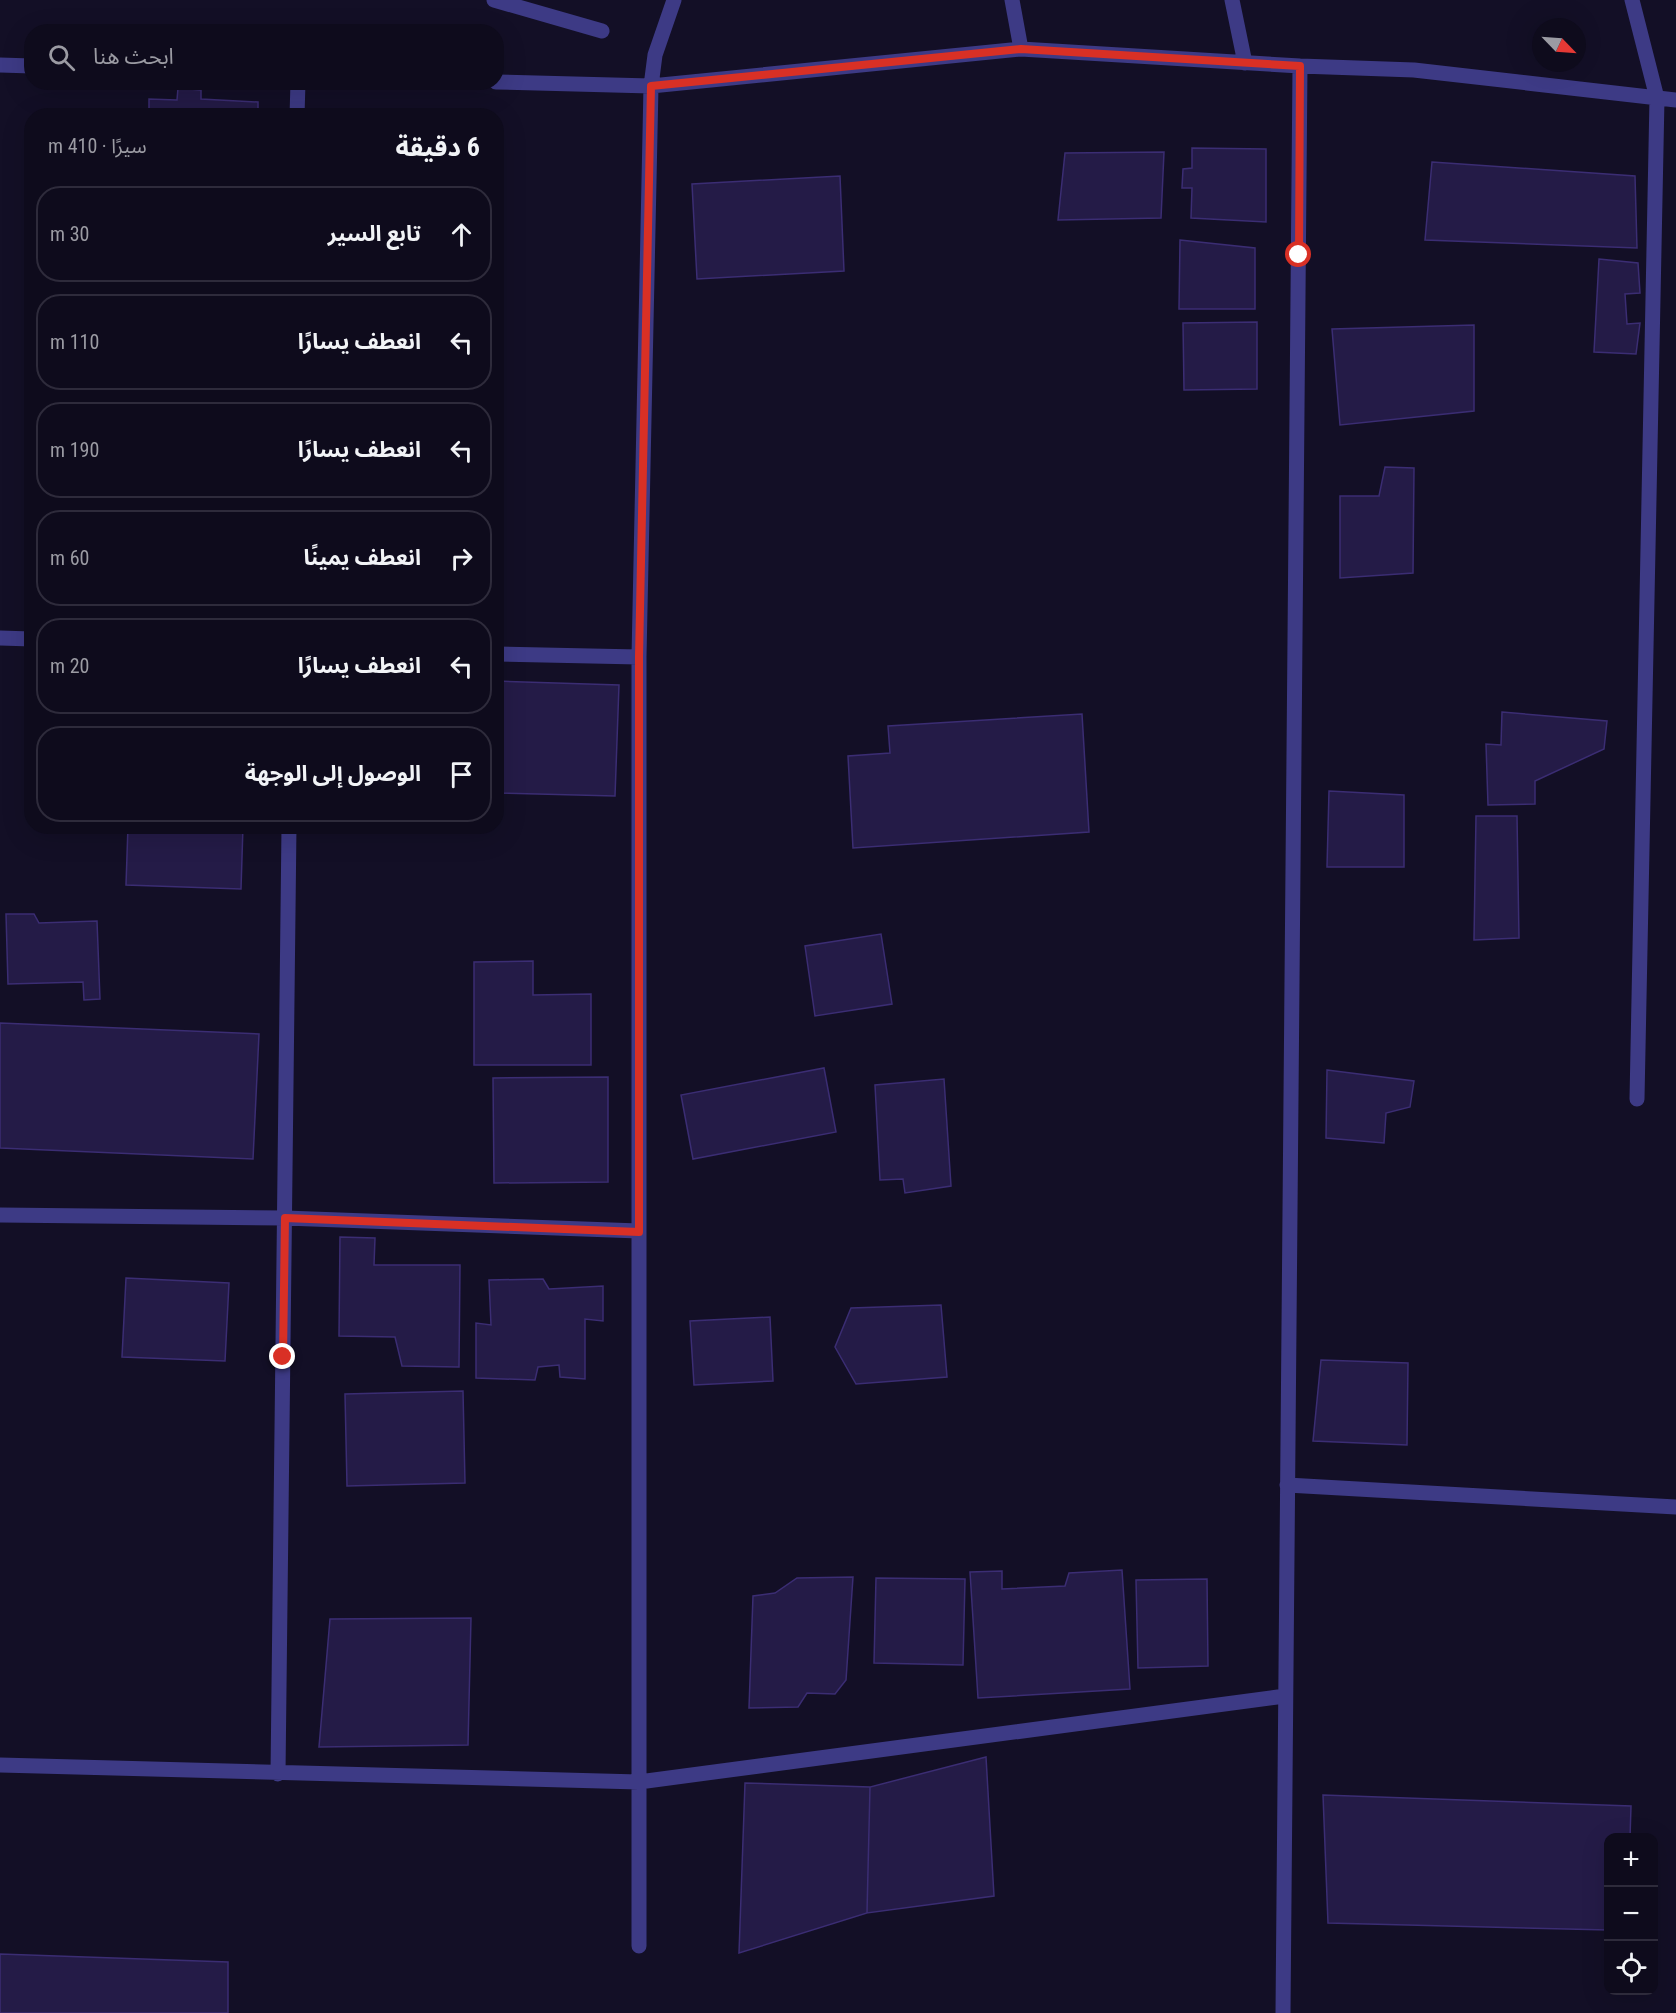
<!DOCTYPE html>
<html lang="ar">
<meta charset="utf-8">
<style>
:root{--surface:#0e0b1c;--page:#171425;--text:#f1f3f6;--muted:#9b9ba3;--line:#2e2b3b}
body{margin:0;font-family:"Roboto Condensed","Noto Sans Arabic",sans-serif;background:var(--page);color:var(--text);direction:rtl}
.controls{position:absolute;right:18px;bottom:18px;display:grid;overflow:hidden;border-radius:12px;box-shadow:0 6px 24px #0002}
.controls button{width:54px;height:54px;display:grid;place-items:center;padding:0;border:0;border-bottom:2px solid var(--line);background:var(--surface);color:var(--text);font:30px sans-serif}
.compass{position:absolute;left:1532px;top:18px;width:54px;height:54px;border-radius:50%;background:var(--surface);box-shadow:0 6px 24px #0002;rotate:115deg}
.stop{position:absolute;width:18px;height:18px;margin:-14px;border:4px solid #d93025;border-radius:50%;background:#fff}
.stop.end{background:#d93025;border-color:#fff;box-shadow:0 2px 6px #0008}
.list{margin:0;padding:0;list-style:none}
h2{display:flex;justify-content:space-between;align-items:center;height:78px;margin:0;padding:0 24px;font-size:26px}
h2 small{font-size:20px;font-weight:400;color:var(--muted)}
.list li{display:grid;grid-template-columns:39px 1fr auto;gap:18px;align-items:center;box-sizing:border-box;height:96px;margin:0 12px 12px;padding:0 12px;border:2px solid var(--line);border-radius:24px}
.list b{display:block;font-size:22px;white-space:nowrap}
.list em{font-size:20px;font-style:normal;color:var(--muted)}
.icon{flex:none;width:33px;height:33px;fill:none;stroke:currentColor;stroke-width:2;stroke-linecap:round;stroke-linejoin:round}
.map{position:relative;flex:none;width:1676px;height:2013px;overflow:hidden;direction:ltr}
.search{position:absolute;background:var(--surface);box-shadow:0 6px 24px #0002;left:24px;top:24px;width:480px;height:66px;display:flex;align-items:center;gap:15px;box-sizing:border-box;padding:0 21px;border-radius:24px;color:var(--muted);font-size:22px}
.panel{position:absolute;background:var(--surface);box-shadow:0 6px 24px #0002;left:24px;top:108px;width:480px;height:726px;border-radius:24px;direction:rtl}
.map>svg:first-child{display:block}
.building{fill:#241b47;stroke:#3b2d73;stroke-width:1.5}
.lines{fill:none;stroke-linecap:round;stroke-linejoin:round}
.service{stroke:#3d3a85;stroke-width:15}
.minor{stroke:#3d3a85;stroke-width:15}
.route{stroke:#d93025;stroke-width:8}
</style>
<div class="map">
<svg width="1676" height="2013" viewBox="0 0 1676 2013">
<rect width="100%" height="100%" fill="#130f26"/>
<path class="building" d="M178 88 201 90V99L258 102V116H149V99L177 100Z
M1192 148 1266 149V222L1191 218 1192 188H1182L1183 169 1192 168Z
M1164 152 1161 218 1058 220 1065 153Z
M1432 162 1635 176 1637 248 1425 240Z
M840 176 844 271 697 279 692 184Z
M1180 240 1255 248V309H1179Z
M1599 259 1638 263 1640 293 1625 294 1627 324 1640 323 1636 354 1594 352Z
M1257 322V389L1184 390 1183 323Z
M1474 325V411L1340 425 1332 329Z
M1385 467 1414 468 1413 573 1340 578V496H1379Z
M496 681 619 685 615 796 496 793Z
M1502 712 1607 721 1604 749 1535 781V804L1488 805 1486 744 1501 745Z
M1082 714 1089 832 853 848 848 756 890 753 888 726Z
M1329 791 1404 795V867H1327Z
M1476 816H1517L1519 938 1474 940Z
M128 826H243L241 889 126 885Z
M6 914H34L39 923 97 921 100 999 84 1000 83 982 8 984Z
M881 934 892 1004 815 1016 805 946Z
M533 961V995L591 994V1065H474V962Z
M0 1023 259 1034 253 1159 0 1148Z
M824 1068 836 1132 693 1159 681 1095Z
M1327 1070 1414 1081 1410 1107 1386 1113 1384 1143 1326 1138Z
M608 1077V1182L494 1183 493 1078Z
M944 1079 951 1186 905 1193 903 1179 880 1180 875 1085Z
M340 1237 375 1238 374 1265H460L459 1367 402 1366 395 1337 339 1336Z
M126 1278 229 1283 225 1361 122 1357Z
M543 1279 549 1289 603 1286V1321L585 1319V1379L560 1377 559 1365 538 1367 535 1380 476 1378V1323L491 1325 489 1280Z
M941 1305 947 1377 856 1384 835 1347 851 1308Z
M770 1317 773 1381 694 1385 690 1321Z
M1321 1360 1408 1363 1407 1445 1313 1441Z
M463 1391 465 1483 347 1486 345 1394Z
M1122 1570 1130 1689 978 1698 970 1572 1002 1571V1589L1065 1586 1069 1573Z
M853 1577 846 1680 835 1694 807 1693 798 1707 749 1708 753 1596 775 1593 797 1578Z
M876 1578 965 1579 963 1665 874 1663Z
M1207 1579 1208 1666 1138 1668 1136 1580Z
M471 1618 468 1745 319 1747 330 1619Z
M986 1757 994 1896 867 1913 870 1787Z
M745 1783 870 1787 867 1913 739 1953Z
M1323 1795 1631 1806 1630 1838H1608V1930L1328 1923Z
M0 1954 228 1962V2013H0Z"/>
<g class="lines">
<path class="service" d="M494 0 602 31"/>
<path class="minor" d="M1012 0 1021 49
M1232 0 1245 63
M1632 0 1657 98 1637 1099
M0 65 32 66
M496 82 651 86 1021 49 1300 66 1414 70 1676 100
M297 116 298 82
M0 638 32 639
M496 654 639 657
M0 1215 285 1218 639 1231
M1287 1485 1676 1507
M0 1765 639 1782 1285 1696
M278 1774 289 826
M639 1946V657L651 86 655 55 674 0
M1283 2013 1300 66"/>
</g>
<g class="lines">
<path class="route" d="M283 1357 285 1218 639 1232V657L651 86 1021 49 1300 66 1299 255"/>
</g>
</svg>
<div class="controls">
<button>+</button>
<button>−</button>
<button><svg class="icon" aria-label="locate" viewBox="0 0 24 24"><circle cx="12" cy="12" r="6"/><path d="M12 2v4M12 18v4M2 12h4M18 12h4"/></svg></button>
</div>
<svg class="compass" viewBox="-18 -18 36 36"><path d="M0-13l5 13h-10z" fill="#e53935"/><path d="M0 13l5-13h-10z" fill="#9b9ba3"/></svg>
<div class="stop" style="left:1299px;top:255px"></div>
<div class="stop end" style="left:283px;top:1357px"></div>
<div class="search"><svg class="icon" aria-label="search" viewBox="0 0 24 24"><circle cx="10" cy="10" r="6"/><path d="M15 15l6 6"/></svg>ابحث هنا</div>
<section class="panel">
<h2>6 دقيقة<small>سيرًا · 410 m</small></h2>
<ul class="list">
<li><svg class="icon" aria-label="ahead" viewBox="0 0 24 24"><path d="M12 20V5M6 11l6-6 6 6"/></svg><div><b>تابع السير</b></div><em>30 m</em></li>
<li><svg class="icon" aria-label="left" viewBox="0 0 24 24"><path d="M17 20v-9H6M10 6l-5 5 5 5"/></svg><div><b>انعطف يسارًا</b></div><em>110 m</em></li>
<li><svg class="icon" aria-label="left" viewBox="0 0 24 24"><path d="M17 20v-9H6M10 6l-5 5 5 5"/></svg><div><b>انعطف يسارًا</b></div><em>190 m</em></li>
<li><svg class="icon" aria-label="right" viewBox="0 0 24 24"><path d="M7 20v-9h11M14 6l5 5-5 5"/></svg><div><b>انعطف يمينًا</b></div><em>60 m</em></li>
<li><svg class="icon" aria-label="left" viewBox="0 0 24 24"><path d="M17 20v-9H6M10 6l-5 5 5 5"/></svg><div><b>انعطف يسارًا</b></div><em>20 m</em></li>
<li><svg class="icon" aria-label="arrive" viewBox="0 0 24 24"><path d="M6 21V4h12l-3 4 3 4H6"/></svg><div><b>الوصول إلى الوجهة</b></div></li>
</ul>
</section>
</div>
